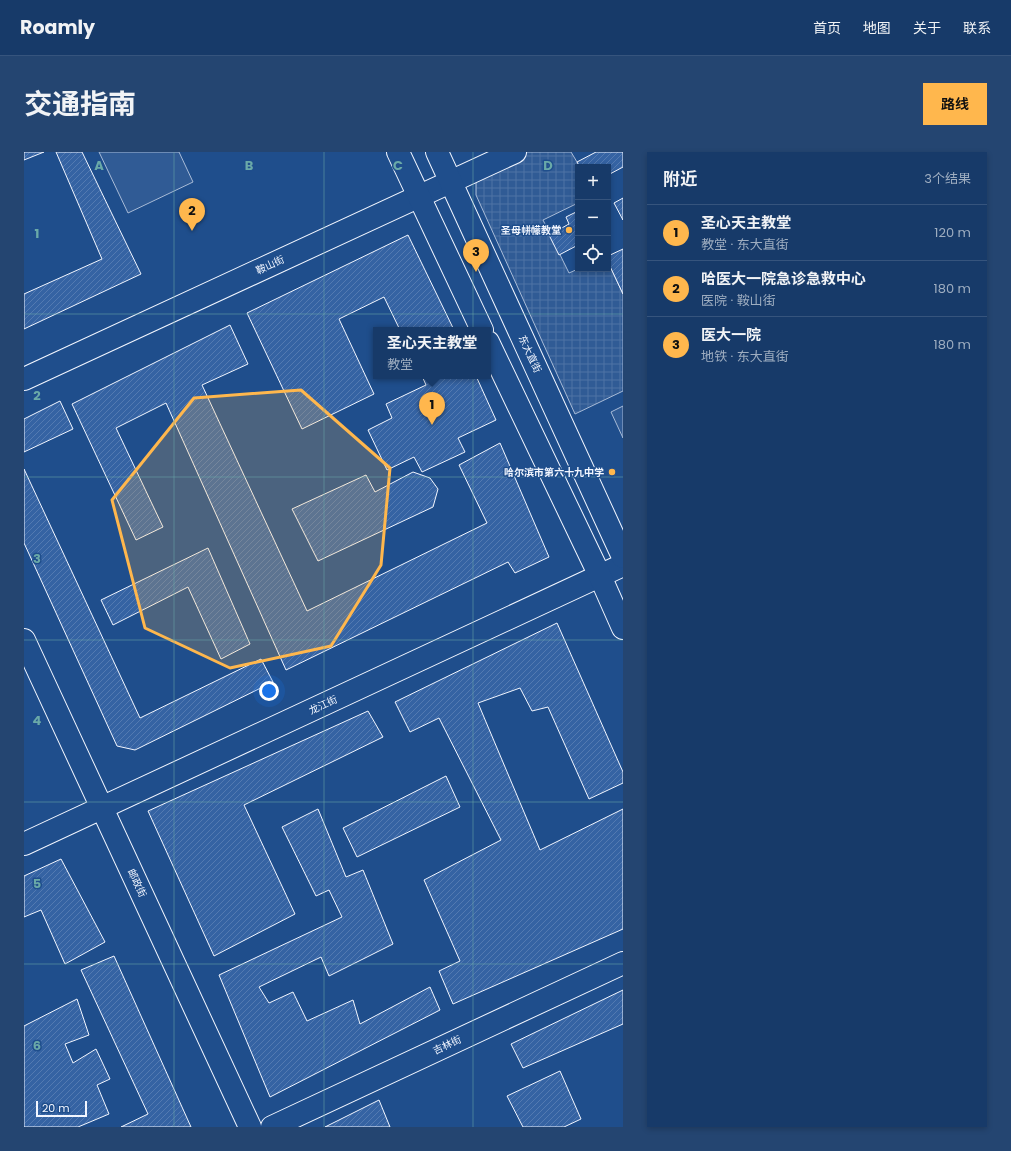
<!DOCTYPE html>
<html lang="zh">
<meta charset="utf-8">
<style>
:root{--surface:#173a69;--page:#244571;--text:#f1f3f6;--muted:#9eadc0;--line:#36547d;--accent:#ffb74d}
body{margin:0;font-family:Poppins,"Noto Sans SC",sans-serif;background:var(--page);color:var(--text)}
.controls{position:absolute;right:12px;top:12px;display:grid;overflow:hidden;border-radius:0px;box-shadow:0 2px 6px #0003}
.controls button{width:36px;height:36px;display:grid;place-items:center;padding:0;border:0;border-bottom:1px solid var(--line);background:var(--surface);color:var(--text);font:20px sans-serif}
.scale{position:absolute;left:12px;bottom:10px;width:51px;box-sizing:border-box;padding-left:4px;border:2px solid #f2f6ff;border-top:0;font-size:11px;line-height:14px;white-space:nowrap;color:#f2f6ff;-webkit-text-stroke:3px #1f4e8c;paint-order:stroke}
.you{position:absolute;left:245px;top:539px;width:14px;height:14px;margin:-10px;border:3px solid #fff;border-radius:50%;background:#1a73e8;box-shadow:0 0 0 6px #1a73e833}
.badge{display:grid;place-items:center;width:26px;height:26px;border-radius:50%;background:var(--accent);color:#111;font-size:13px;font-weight:700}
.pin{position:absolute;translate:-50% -33px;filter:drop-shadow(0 1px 2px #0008)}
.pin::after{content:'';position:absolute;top:21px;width:14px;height:12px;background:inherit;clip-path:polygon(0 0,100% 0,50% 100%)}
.popup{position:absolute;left:349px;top:175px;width:118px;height:52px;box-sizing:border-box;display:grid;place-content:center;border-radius:0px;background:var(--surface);filter:drop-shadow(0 1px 3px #0005);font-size:13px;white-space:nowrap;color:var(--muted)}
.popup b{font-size:15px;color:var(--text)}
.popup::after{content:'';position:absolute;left:50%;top:100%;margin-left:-8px;border:8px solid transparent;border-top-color:var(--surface)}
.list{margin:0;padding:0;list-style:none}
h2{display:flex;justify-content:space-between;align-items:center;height:52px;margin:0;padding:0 16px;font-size:17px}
h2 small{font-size:13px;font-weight:400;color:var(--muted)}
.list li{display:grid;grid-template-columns:26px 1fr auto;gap:12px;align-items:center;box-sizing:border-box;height:56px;padding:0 16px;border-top:1px solid var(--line)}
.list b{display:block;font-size:15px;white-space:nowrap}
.list p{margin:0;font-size:13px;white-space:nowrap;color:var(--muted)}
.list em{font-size:13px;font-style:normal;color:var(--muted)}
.icon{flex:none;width:22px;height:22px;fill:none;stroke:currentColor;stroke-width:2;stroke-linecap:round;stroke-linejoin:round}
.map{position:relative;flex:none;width:599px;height:975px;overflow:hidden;border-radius:0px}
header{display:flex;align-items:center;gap:24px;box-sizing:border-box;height:56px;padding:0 20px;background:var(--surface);border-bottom:1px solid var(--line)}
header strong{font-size:19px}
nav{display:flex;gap:22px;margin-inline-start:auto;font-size:14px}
.intro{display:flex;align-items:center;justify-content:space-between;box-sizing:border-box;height:96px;padding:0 24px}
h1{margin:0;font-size:28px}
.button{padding:10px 18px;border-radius:0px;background:var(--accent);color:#111;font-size:14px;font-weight:700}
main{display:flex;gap:24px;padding:0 24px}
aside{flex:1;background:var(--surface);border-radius:0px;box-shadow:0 2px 6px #0003}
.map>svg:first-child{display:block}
.pitch{fill:#305b95;stroke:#a8bbd7}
.plaza{fill:url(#plaza-grid);stroke:#a8bbd7}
.building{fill:url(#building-hatch);stroke:#f2f6ff}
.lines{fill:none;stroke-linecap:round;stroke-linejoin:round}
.secondary-casing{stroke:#f2f6ff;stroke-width:24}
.primary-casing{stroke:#f2f6ff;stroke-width:24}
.secondary{stroke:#1f4e8c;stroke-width:22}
.primary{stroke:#1f4e8c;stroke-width:22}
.marked{fill:#ffb74d;fill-opacity:0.2;stroke:#ffb74d;stroke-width:3;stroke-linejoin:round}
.grid{fill:none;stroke:#6aa9a8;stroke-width:1;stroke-opacity:0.55}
.poi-dot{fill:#ffb74d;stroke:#1f4e8c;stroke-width:1.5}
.labels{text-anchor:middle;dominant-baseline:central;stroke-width:3;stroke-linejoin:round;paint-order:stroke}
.poi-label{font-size:10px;font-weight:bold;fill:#f2f6ff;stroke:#1f4e8c;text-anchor:end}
.street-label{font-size:10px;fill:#f2f6ff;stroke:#1f4e8c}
.grid-label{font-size:13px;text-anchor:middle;font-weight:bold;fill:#6aa9a8;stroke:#1f4e8c;stroke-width:3;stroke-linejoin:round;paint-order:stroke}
</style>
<header>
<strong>Roamly</strong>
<nav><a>首页</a><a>地图</a><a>关于</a><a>联系</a></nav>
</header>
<div class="intro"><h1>交通指南</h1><a class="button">路线</a></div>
<main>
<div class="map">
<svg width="599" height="975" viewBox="0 0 599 975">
<defs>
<pattern id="plaza-grid" width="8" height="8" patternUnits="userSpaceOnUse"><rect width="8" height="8" fill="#305b95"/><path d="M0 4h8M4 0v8" fill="none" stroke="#4e73a5"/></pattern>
<pattern id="building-hatch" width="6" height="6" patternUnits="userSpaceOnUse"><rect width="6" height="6" fill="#3563a3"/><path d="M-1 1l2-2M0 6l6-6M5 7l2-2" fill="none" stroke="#537ab1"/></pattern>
</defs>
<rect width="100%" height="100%" fill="#1f4e8c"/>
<path class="pitch" d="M75 0H155L169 30 104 61Z
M599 254V286L587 260Z"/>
<path class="plaza" d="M499 0H547L556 15H554V51L519 68 545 121 554 117H584V110L599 142V239L551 262 452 43V29Z"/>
<path class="building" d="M0 0H20L0 8Z
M32 0H58L117 122 0 177V142L78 107Z
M572 0H599V15L584 23V15H556L553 10Z
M599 46V68L590 51Z
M554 59V93L535 103 525 83 545 72 542 65Z
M384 83 430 178H376L360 145 315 167 350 242 278 277 223 161Z
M599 97V142L584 110V104Z
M206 173 224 212 178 233 283 459 463 371 435 313 476 291 525 405 491 421 484 410 262 518 142 251 92 276 139 375 112 388 48 252Z
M398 224H452L472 268 434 286 441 300 398 320 390 305 363 318 344 278 368 266 362 252 402 233Z
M36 249 49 277 0 300V267Z
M0 317 116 566 237 507 249 530 111 598 93 594 0 391Z
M389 320 406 326 414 337 409 355 294 409 268 357 342 323 351 340Z
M184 396 226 492 197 507 164 435 89 473 77 448Z
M533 471 599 620V631L565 647 524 555 508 559 496 536 454 551 516 698 599 657V777L429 852 415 819 436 809 400 728 477 688 415 566 386 580 371 550Z
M344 559 359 585 220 653 271 762 190 804 124 659Z
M422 624 436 655 333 705 319 676Z
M294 657 322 725 339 718 369 792 305 824 297 805 235 835 245 851 269 840 283 869 329 848 336 872 406 835 416 858 246 945 195 823 318 765 305 738 292 744 258 675Z
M37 707 81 790 41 812 17 758 0 765V724Z
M90 804 167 975H97L124 962 57 818Z
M599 838V872L499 916 487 892Z
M53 847 65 883 41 892 49 911 72 897 86 927 73 933 85 962 54 975H0V874Z
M536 919 557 967 540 975H499L483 944Z
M355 948 366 975H301Z"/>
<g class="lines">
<defs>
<path id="secondary" d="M0 227 491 0
M0 488 226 975
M0 692 599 413
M248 975 599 811"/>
<path id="primary" d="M374 0 458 178
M413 0 599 405
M464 190 576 424 599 476"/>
</defs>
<use href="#secondary" class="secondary-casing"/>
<use href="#primary" class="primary-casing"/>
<use href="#secondary" class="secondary"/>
<use href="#primary" class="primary"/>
</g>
<path class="marked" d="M277 238 366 316 357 413 307 494 206 516 121 476 88 348 170 246Z"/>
<path class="grid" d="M150 0V975M300 0V975M449 0V975M0 162H599M0 325H599M0 488H599M0 650H599M0 812H599"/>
<g class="poi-dot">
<circle cx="545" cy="78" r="4"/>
<circle cx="588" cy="320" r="4"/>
</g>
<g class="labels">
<g class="poi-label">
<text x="537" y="78">圣母帡幪教堂</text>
<text x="580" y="320">哈尔滨市第六十九中学</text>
</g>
<g class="street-label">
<text transform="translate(246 113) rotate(-25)">鞍山街</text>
<text transform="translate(506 202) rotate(65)">东大直街</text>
<text transform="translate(299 553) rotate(-25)">龙江街</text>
<text transform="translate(113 731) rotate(65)">邮政街</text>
<text transform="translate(423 893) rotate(-25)">吉林街</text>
</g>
</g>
<g class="grid-label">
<text x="75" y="18">A</text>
<text x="225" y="18">B</text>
<text x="374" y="18">C</text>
<text x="524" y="18">D</text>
<text x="13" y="86">1</text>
<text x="13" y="248">2</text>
<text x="13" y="411">3</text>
<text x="13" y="573">4</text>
<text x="13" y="736">5</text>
<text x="13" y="898">6</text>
</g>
</svg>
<div class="controls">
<button>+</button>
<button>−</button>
<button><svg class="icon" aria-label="locate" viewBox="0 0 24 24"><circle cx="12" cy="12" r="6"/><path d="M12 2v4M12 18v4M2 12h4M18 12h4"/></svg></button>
</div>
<div class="scale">20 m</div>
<div class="you"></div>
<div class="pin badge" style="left:408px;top:273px">1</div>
<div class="popup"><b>圣心天主教堂</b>教堂</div>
<div class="pin badge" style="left:168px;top:79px">2</div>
<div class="pin badge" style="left:452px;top:120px">3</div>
</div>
<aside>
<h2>附近<small>3个结果</small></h2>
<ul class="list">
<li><span class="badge">1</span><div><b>圣心天主教堂</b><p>教堂 · 东大直街</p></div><em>120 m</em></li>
<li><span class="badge">2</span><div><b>哈医大一院急诊急救中心</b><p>医院 · 鞍山街</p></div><em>180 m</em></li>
<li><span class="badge">3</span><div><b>医大一院</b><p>地铁 · 东大直街</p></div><em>180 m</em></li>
</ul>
</aside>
</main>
